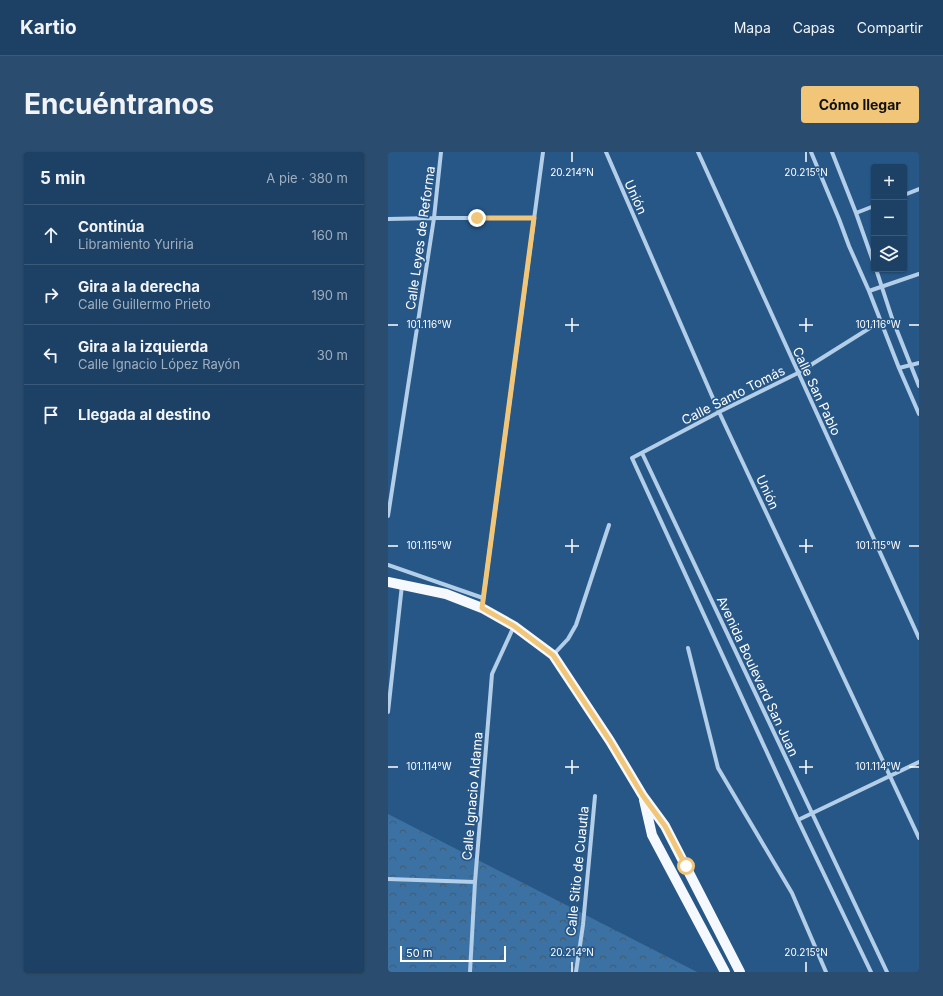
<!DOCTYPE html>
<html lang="es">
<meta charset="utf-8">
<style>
:root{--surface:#1d4165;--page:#2a4c6e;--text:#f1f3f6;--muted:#a0afbf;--line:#3b5a79;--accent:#f1c678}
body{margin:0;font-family:Inter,sans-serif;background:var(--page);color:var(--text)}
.controls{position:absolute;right:12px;top:12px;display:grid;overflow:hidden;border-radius:4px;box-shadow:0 1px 3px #0004}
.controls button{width:36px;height:36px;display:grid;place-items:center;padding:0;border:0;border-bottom:1px solid var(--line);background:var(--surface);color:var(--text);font:20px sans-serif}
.scale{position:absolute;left:12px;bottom:10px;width:106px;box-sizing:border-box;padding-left:4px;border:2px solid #fff;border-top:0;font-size:11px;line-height:14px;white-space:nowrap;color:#fff;-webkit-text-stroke:3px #275787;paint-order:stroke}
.stop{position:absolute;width:12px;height:12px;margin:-9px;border:3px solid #f1c678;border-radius:50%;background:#fff}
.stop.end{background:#f1c678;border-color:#fff;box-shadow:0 1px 4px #0008}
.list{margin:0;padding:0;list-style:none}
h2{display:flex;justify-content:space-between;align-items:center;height:52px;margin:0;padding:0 16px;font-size:17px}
h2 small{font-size:13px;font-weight:400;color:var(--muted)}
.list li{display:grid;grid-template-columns:26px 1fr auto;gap:12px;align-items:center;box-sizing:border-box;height:60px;padding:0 16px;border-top:1px solid var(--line)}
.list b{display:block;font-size:15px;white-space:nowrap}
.list p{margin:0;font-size:13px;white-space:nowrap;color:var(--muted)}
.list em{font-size:13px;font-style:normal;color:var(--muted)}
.icon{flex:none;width:22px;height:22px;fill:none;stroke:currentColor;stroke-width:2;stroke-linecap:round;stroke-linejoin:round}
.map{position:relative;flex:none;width:531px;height:820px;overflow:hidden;border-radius:4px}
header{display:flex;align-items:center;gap:24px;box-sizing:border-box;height:56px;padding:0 20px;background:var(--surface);border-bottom:1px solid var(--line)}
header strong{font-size:19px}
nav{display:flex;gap:22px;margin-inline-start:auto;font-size:14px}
.intro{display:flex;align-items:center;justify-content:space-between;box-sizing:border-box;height:96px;padding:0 24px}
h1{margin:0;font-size:28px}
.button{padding:10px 18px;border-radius:4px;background:var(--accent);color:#111;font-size:14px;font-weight:700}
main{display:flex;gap:24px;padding:0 24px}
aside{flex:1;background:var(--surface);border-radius:4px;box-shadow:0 1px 3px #0004}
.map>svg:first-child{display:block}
.park{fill:url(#park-crowns)}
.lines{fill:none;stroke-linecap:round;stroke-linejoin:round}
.minor{stroke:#b2cee8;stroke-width:4}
.primary{stroke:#f5f9fe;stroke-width:10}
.route{stroke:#f1c678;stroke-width:5}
.ticks{fill:none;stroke:#fff;stroke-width:1.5}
.labels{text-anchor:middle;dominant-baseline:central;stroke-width:3.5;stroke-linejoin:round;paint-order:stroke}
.street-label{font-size:13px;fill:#fff;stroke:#275787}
.ticks-label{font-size:10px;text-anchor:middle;fill:#fff;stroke:#275787;stroke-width:3.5;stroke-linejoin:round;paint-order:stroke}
</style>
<header>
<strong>Kartio</strong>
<nav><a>Mapa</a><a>Capas</a><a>Compartir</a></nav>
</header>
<div class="intro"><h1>Encuéntranos</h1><a class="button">Cómo llegar</a></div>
<main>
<aside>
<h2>5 min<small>A pie · 380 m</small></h2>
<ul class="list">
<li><svg class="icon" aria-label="ahead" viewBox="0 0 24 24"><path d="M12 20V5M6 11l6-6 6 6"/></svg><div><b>Continúa</b><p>Libramiento Yuriria</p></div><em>160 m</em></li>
<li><svg class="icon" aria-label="right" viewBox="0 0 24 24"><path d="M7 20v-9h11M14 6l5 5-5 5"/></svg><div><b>Gira a la derecha</b><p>Calle Guillermo Prieto</p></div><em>190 m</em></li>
<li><svg class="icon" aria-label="left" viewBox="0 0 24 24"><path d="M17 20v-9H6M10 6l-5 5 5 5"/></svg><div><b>Gira a la izquierda</b><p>Calle Ignacio López Rayón</p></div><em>30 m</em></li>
<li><svg class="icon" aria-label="arrive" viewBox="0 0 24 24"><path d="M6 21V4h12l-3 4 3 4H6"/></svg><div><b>Llegada al destino</b></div></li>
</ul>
</aside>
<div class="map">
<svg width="531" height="820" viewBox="0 0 531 820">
<defs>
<pattern id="park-crowns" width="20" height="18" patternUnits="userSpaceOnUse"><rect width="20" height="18" fill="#3b72a3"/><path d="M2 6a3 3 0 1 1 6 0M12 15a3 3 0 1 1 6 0" fill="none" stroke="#455b6f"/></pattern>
</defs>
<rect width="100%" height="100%" fill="#275787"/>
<path class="park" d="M0 662 309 820H0Z"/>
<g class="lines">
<path class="minor" d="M218 0 331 260 531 686
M310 0 531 486
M423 0 451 67 461 94 481 139 511 216 531 262
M444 0 468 61 486 112
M516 43 531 37
M468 61 486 54
M0 67 46 66H146
M488 117 504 166 531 234
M481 139 531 122
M511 216 531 211
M254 301 499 820
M0 364 46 66 53 0
M0 413 95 446
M94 456 155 0
M300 496 330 616 404 741 438 820
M165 503 180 487 188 473 221 373
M0 560 14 433
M410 668 531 610
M0 727 87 730
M82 820 87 730 104 522 126 474
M188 820 195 773 207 644
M483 820 410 668 244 306 331 260 410 221 493 169"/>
<path class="primary" d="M0 430 58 442 94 456 126 474 165 503 222 589 255 644 277 674 352 820
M256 648 264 683 337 820"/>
</g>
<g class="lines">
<path class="route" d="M89 66H146L94 456 126 474 165 503 222 589 255 644 277 674 298 714"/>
</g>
<path class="ticks" d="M184 0V10M418 0V10M184 166V180M418 166V180M0 173H10M177 173H191M411 173H425M521 173H531M184 387V401M418 387V401M0 394H10M177 394H191M411 394H425M521 394H531M184 608V622M418 608V622M0 615H10M177 615H191M411 615H425M521 615H531M184 810V820M418 810V820"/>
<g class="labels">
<g class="street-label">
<text transform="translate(248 45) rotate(66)">Unión</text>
<text transform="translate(32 86) rotate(-82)">Calle Leyes de Reforma</text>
<text transform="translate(429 239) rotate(65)">Calle San Pablo</text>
<text transform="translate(345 243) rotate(-27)">Calle Santo Tomás</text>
<text transform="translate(380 340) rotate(65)">Unión</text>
<text transform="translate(370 524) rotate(65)">Avenida Boulevard San Juan</text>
<text transform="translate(84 644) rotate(-85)">Calle Ignacio Aldama</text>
<text transform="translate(189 719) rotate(-84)">Calle Sitio de Cuautla</text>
</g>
</g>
<g class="ticks-label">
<text x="184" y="24">20.214°N</text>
<text x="418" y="24">20.215°N</text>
<text x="490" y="176">101.116°W</text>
<text x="41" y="176">101.116°W</text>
<text x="490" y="397">101.115°W</text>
<text x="41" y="397">101.115°W</text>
<text x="41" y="618">101.114°W</text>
<text x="490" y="618">101.114°W</text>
<text x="184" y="804">20.214°N</text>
<text x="418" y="804">20.215°N</text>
</g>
</svg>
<div class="controls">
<button>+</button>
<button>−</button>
<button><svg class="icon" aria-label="layers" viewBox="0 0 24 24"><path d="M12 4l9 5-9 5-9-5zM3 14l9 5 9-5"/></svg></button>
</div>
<div class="scale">50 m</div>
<div class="stop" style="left:298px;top:714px"></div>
<div class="stop end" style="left:89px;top:66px"></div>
</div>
</main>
